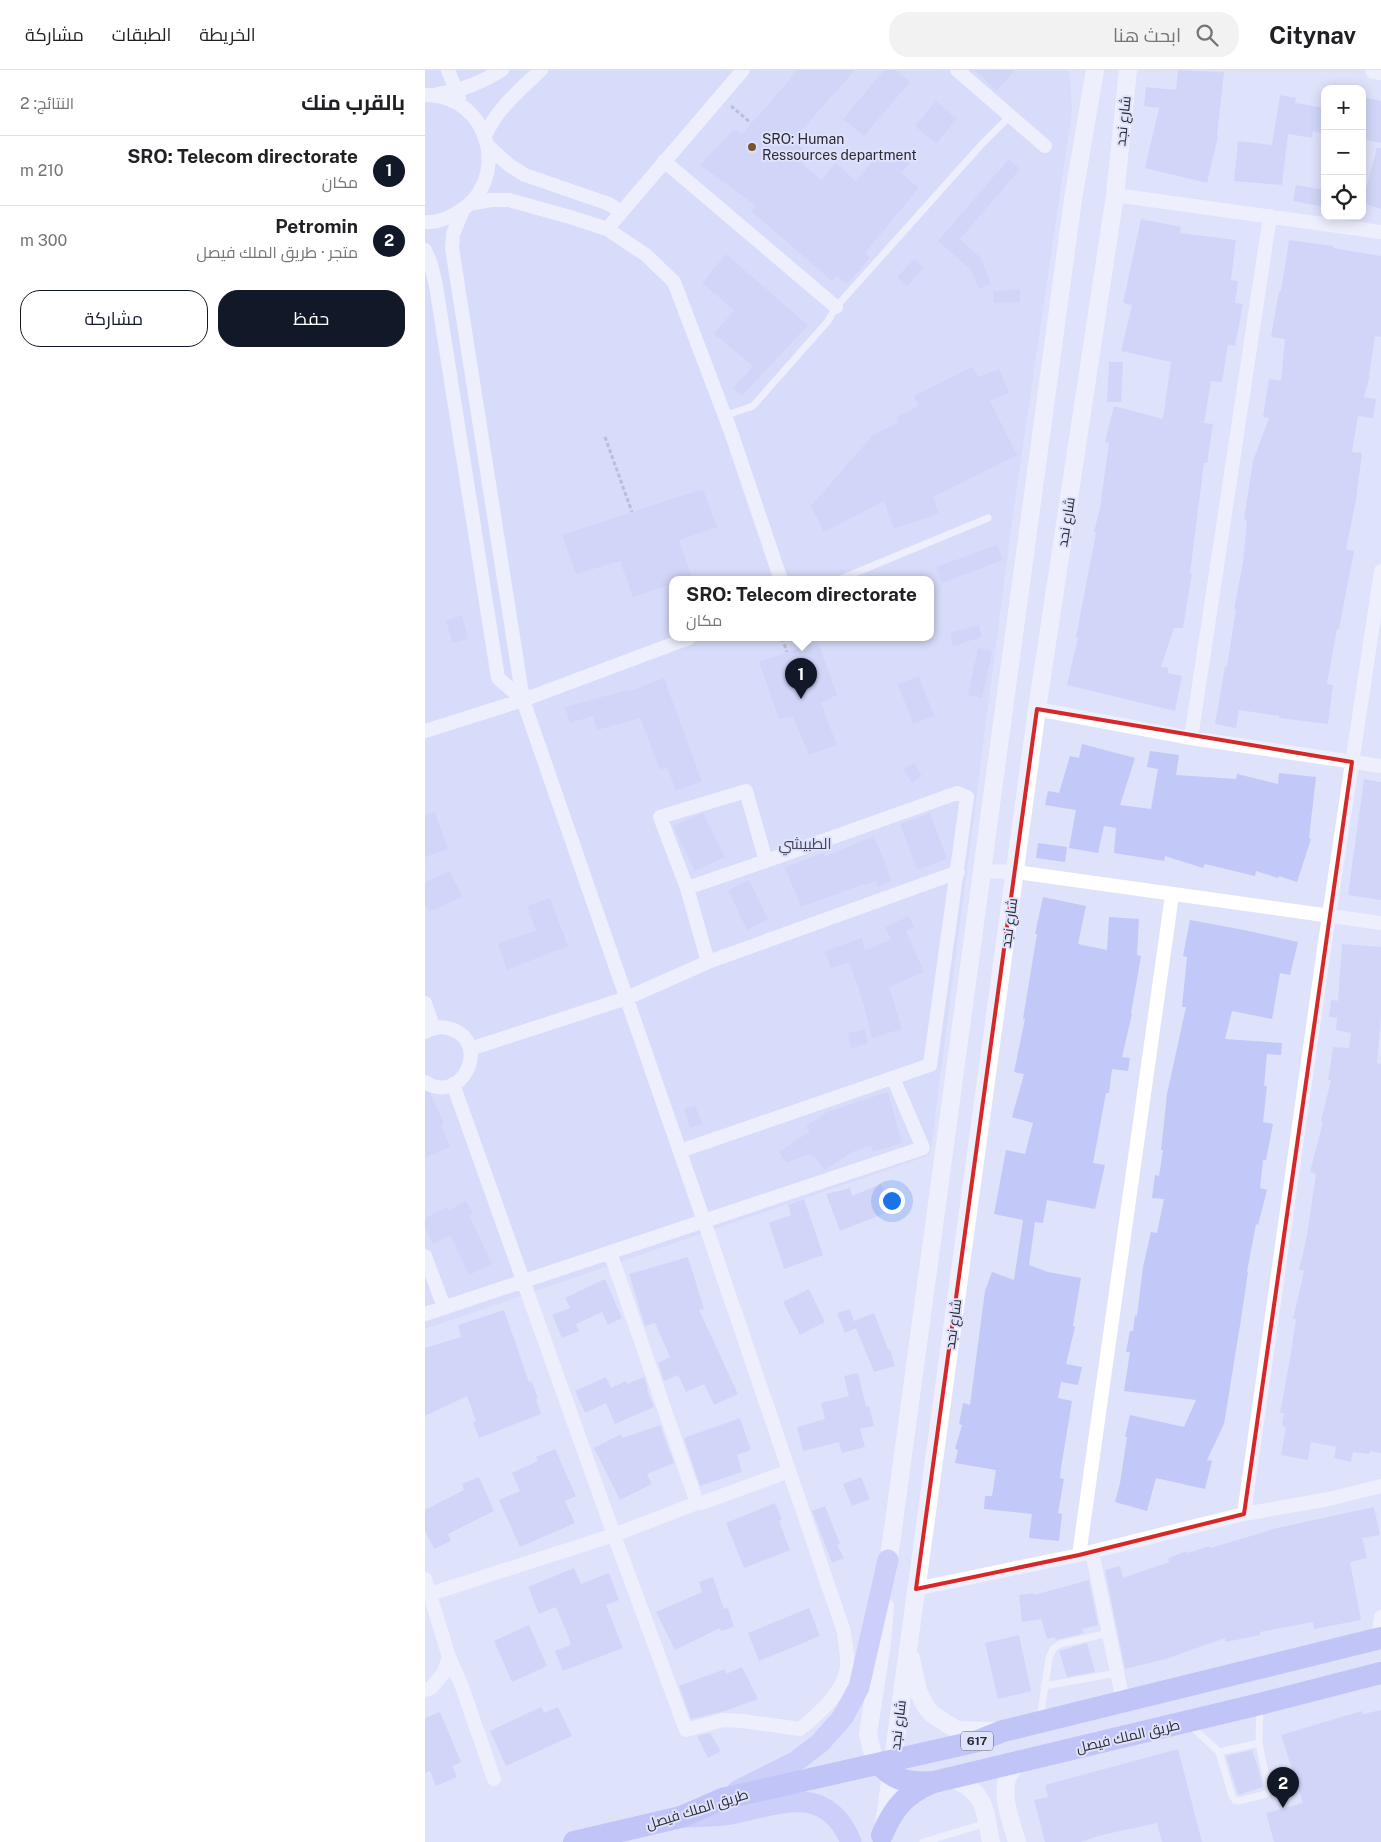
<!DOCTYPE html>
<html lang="ar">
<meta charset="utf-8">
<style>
:root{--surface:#fff;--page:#f2f2f2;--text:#202124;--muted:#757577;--line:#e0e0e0;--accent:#111827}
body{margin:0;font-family:"Public Sans",Cairo,sans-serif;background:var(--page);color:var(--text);direction:rtl}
.controls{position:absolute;right:15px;top:15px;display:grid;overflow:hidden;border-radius:10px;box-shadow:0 2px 12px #0003}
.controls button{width:45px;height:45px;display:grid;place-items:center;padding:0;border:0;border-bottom:1px solid var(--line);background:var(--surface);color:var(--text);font:25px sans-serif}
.you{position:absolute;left:466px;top:1130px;width:18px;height:18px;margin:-12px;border:4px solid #fff;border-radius:50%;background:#1a73e8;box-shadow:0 0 0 8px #1a73e833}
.badge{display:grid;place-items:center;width:32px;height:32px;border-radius:50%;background:var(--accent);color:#fff;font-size:16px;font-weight:700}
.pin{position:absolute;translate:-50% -41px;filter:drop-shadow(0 1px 2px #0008)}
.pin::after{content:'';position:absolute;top:26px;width:18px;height:15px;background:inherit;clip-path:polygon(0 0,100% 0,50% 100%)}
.popup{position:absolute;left:244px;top:506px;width:265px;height:65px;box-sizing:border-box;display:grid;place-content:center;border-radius:10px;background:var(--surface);filter:drop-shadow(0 1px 4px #0005);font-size:16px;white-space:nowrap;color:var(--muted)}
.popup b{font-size:19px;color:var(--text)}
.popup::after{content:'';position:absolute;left:50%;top:100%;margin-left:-10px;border:10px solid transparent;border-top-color:var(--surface)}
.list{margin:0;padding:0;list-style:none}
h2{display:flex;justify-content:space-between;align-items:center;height:65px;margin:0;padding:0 20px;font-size:21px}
h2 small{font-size:16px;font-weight:400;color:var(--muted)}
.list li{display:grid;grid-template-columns:32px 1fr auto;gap:15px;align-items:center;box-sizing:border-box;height:70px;padding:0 20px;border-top:1px solid var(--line)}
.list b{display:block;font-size:19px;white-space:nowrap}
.list p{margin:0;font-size:16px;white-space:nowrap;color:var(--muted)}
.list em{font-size:16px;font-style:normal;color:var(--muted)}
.actions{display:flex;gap:10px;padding:15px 20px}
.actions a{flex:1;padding:11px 0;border:1px solid var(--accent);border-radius:20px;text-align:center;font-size:18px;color:var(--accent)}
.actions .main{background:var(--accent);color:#fff}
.icon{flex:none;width:28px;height:28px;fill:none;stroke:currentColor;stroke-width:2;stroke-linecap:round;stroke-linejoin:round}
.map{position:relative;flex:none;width:956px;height:1772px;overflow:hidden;direction:ltr}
header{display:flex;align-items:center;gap:30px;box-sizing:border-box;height:70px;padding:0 25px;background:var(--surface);border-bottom:1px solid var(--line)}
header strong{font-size:24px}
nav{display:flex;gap:28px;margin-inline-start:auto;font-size:18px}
.search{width:350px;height:45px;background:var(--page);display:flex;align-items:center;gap:12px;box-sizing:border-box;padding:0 18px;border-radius:20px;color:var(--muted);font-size:19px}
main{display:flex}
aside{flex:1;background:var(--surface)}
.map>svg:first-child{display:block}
.built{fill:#cfd4f9;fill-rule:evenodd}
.building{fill:#c2c8f7}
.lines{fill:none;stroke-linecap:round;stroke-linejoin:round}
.path{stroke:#9193a6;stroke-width:3;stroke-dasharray:4 2.5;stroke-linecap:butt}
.service{stroke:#fff;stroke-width:7}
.minor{stroke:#fff;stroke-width:14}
.tertiary{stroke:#fff;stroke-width:18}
.primary{stroke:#b5b8f5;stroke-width:21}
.trunk{stroke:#9ca0f2;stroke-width:22}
.marked{fill:none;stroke:#d62828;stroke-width:4;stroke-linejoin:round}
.poi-dot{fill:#78532e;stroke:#dfe2fb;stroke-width:2}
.labels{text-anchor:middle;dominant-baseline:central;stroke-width:4;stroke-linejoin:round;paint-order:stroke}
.shield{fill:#dfe2fb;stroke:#5f6070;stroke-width:1}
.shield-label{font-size:12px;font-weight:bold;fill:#282934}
.street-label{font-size:14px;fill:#282934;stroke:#dfe2fb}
.poi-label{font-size:14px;fill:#282934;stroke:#dfe2fb;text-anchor:start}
.neighbourhood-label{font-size:15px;fill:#41445c;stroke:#dfe2fb}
</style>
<header>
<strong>Citynav</strong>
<div class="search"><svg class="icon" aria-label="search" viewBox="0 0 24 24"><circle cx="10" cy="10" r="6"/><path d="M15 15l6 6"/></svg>ابحث هنا</div>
<nav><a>الخريطة</a><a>الطبقات</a><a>مشاركة</a></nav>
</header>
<main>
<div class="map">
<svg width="956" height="1772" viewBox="0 0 956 1772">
<rect width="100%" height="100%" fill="#dfe2fb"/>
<path class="built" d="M0 0H642L645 5 647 41 587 451 505 1085 0 1259ZM247 510H505V568H247Z"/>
<path class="building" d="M373 0H430L368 70 384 84 376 92 396 110 411 93 431 111 453 84 464 93 473 82 485 93 476 103 494 118 440 183 445 188 422 214 412 206 407 211 326 141 331 136 275 95 309 59 317 64Z
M459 0H471L485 12 439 66 418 49Z
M549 0H590L572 21Z
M753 0 799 2 792 66H793L782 113 720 98 734 38 719 36 721 17 751 20Z
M855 25 871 28 870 33 900 38V64L888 61 887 68 863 64 857 115 809 111 813 71 847 75Z
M937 27 956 31V73L937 69Z
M511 31 532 49 511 74 490 56Z
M952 78H956V139L937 133Z
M584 89 595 99 535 169 556 188 566 214 554 219 546 200 513 171Z
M871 115 900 120V137L868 131Z
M716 149 756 157 755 163 811 170 806 210 813 211 810 233 818 234 810 276 803 275 797 312 786 311 779 353 788 354 782 393H779L765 503H767L758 558H749L736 597 743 598V603L757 606 750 641 642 615 653 568 651 567 671 463 669 462 675 438 684 373 680 372 689 336 738 349 746 292 696 281 707 235 698 233Z
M864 170 908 176V178L956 186V267L950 266 944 306H945L939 327 951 329 948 348 933 346 927 382 937 383 931 430 921 479 929 481 914 559H912L902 614 908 615 903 654 854 648V646L814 640 811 658 790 654 800 596 802 597 811 539H809L818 492 822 450 819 449 828 391 844 348 838 347 844 309 856 311 860 269 846 267 854 221H856Z
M301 184 383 255 317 326 308 318 328 296 289 264 309 240 277 213Z
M489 189 499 198 482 216 472 207Z
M595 219V232L569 233 568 221Z
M684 292H698L696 332H682Z
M547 297 553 307 574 299 584 323 565 331 592 385 508 427 514 443 469 459 459 431 399 462 386 436 448 365 474 352 472 347 494 336 489 326Z
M278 419 292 457 254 470 267 508 259 510H247V514L208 527 195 491 151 504 137 465Z
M572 475 578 490 517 513 511 497Z
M37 545 43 569 27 573 21 550Z
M554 555 557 567 528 576 525 563Z
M393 572 412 625 396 633 412 675 384 685 368 647 354 649 334 592Z
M553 578 567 581 557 628 543 625Z
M494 606 509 646 488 654 473 614Z
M239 608 277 711 251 721 242 697 235 700 215 648 172 660 168 646 145 653 140 637 202 620 203 622Z
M657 674 710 688 695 735 726 739 733 699 722 697 725 681 754 685 751 705 811 709 812 704 853 714 854 703 891 707 884 768 886 769 872 812 854 806 853 808 831 801 830 806 780 794 778 798 740 786 739 791 689 783 691 758 679 756 673 783 644 778 651 740 620 735 623 721 634 723 645 686 654 688Z
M489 693 497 706 487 713 478 699Z
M939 709 956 712V830L923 825Z
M10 742 23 779 0 787V745Z
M278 743 300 787 270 801 248 756Z
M505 743 522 789 492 800 475 754Z
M449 766 467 811 453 817 450 811 440 815 439 814 376 837 360 797 398 783 400 786Z
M613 773 642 777 640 792 611 788Z
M25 801 37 827 4 842 0 834V812Z
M324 810 343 849 322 860 303 820Z
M618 827 661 836 653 874 682 880 684 847 714 849 712 885 716 886 706 944H707L697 987 705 988 703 1001 687 999 684 1023H681L668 1093 680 1095 670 1139 622 1130 618 1153 610 1152 604 1195 623 1202 656 1208 648 1256 650 1257 641 1294 657 1297 653 1315 636 1312 633 1328 647 1331 636 1398 635 1408 639 1409 633 1443 637 1444 634 1471 604 1468 607 1444 559 1439 560 1426H567L571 1400 530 1393 533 1380 530 1379 537 1355 534 1354 538 1333 545 1335 560 1221 567 1202 589 1210 598 1150 569 1144 581 1080 600 1084 608 1053 587 1047 599 1004 589 1002 600 949H598L612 864H610Z
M125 828 143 876 82 900 73 874 111 860 102 836Z
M484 846 489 858 481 861 499 902 464 917 477 959 447 968 438 932 424 892 406 898 400 881 437 868 440 880 466 870 460 857Z
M765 850 819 860 873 872 865 905 855 903 847 949 807 941 800 969 857 973 856 985 842 984 839 1016H842L838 1052 848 1054 841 1090H838L835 1118 842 1120 833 1155 831 1154 822 1202H823L816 1249 799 1354 782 1390 787 1391 780 1419 731 1408 722 1441 690 1432 695 1413 702 1367H700L705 1345 759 1357 771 1330 699 1321 705 1282H701L705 1261H708L710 1245 712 1246 718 1197 726 1162 732 1163 739 1129 727 1128 730 1105 734 1106 738 1080H736L742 1024 761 937H757L762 887 758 886Z
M917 874 956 877V948L952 993 956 994V1383L945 1381 944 1384 928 1382 926 1392 909 1388 911 1377 886 1372 883 1390 856 1385 861 1357 857 1356 859 1343H855L866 1283 871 1249H868L879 1201 874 1200 882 1165 891 1104 885 1102 898 1052 896 1051 906 1010H903L908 977 924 978 926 963 911 960 912 948 904 947 906 930 913 931Z
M440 959 443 974 426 978 423 963Z
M0 1021 5 1023 19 1053 16 1055 25 1077 0 1088Z
M463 1022 477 1073 448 1082 446 1076 427 1082 400 1100 389 1085 387 1087 385 1084 361 1093 354 1082 385 1061 381 1056 402 1042Z
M270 1035 277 1054 265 1058 259 1039Z
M456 1114 466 1141 415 1161 401 1124 425 1118 427 1126Z
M379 1129 398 1185 359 1199 344 1153 366 1145 363 1135Z
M41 1131 48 1143 44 1145 67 1194 44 1205 25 1165 8 1174 0 1158V1148L22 1137 24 1141Z
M263 1187 279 1239 274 1240 313 1324 289 1335 279 1314 261 1322 253 1305 239 1311 233 1293 245 1287 230 1253 220 1256 204 1204Z
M180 1209 197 1248 183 1255 177 1242 151 1254 154 1261 137 1268 127 1245 145 1238 140 1228Z
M384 1219 400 1252 375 1265 358 1232Z
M425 1239 429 1251 449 1243 463 1279H465L470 1296 449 1302 431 1258 420 1263 412 1243Z
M79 1240 104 1312 107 1311 113 1329H111L116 1344 54 1368 48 1352 51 1351 42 1326 0 1346V1278L36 1267 33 1255Z
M433 1303 441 1336H444L449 1356 435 1359 440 1377 417 1383 414 1372 378 1381 372 1357 400 1349 396 1333 424 1326 419 1306Z
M181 1307 186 1318 201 1311 202 1314 219 1307 223 1319 222 1320 229 1337 190 1354 181 1333 160 1343 150 1321Z
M315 1348 326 1380 312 1385 317 1402 275 1416 259 1368Z
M235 1355 249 1393 222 1404 227 1414 195 1430 169 1378 196 1364 198 1368Z
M130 1379 151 1426 140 1431 150 1453 95 1477 74 1430 95 1421 87 1403 113 1391 111 1387Z
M54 1407 69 1441 23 1464 26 1471 9 1479 0 1461V1440L39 1420 37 1414Z
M436 1407 445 1429 427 1436 418 1414Z
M350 1433 357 1450 354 1451 365 1480 319 1498 301 1453Z
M400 1436 415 1474 412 1475 419 1488 407 1493 387 1441Z
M949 1437 955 1465 937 1468 942 1488 925 1492 936 1550 889 1559 888 1552 835 1562V1565L801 1572 800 1568 741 1589 700 1599 680 1500 695 1496 698 1508 744 1492 743 1488 762 1481 763 1483 784 1476 785 1478 843 1461V1460Z
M149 1498 156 1514 184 1503 194 1530 181 1535 198 1578 138 1601 130 1581 146 1575 144 1568 131 1537 114 1544 103 1517Z
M288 1507 299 1539 303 1538 309 1557 296 1561 295 1558 250 1580 231 1542 277 1522 274 1512Z
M664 1510 673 1555 657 1559 659 1563 631 1570 630 1567 622 1569 616 1549 597 1552 594 1525 609 1523V1525Z
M384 1538 395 1566 334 1591 323 1563Z
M104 1555 122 1596 87 1612 69 1571Z
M594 1565 606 1621 573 1629 560 1573Z
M662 1573 670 1602 642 1607 634 1581Z
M317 1597 333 1629 300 1641 266 1649 254 1616 300 1599 301 1604Z
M116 1637 119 1643 133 1637 147 1666 81 1696 65 1661Z
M956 1640V1772H849L841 1743 878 1733 856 1665 937 1641 938 1644Z
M15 1642 36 1692 27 1696 32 1707 11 1716 5 1701 0 1703V1648Z
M285 1663 296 1681 283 1688 272 1666Z
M753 1679 777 1772H737L732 1753 677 1765 655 1772H620L609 1730 623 1727 620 1715Z
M827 1680 834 1701 838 1717 813 1725 801 1686Z"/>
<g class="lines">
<path class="path" d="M306 36 326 53
M180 367 207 442
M357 568 362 582"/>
<path class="service" d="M299 346 328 336 403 251 411 237 556 75 585 46
M413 510 563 448
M619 1616 692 1603
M615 1649 624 1588 628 1579 635 1574 684 1563
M765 1655 794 1682 834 1673 835 1637
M794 1682 807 1726 810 1730 814 1731 841 1724 844 1721 834 1673
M498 1772 562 1753"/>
<path class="minor" d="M23 0 34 28
M532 0 620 76
M13 24C38 20 55 13 77 0
M0 25C66 24 88 114 30 144 21 149 10 153 0 152
M60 66C72 38 95 20 116 0
M62 75 84 95 100 105 184 134 196 142
M239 91 411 237
M690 125 956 162
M44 134 66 130H84L145 147 182 159 221 185 249 212 306 362 356 510
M182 159 318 0
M0 180 6 194 11 216 73 608 98 630
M612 639 766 668 956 696
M0 661 98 630 264 568
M766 668 845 146
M557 801 591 802 956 853
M262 818 341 791
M0 933 9 959
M0 962C8 957 17 956 26 959 67 973 37 1036 0 1012
M45 979 202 928 283 892
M28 1014 189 1465 261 1660 298 1650 318 1651 375 1659C394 1643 418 1624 422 1597 423 1586 420 1573 419 1562L279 1151 98 630 27 178 28 164 38 140
M255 1081 505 995 542 727 532 723 341 791 321 721 235 747 262 818 283 892 533 802
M185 1182 272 1433H277L364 1401
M0 1186 19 1237
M0 1244 498 1078 468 1008
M819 1444 899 879 956 501
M667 1482 698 1631
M654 1485 747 825
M0 1509 24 1587 18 1604 6 1618 0 1620
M491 1519 654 1485 819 1444 904 1429 956 1416
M5 1524 189 1465 272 1433
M953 1569 956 1547
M24 1587 36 1614 69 1709"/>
<path class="tertiary" d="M949 0 956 1
M462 1503 648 129 670 0
M486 1588 493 1621 501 1637 507 1644 532 1660 572 1661
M592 1692C588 1698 584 1703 582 1709 576 1728 587 1754 592 1772
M454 1694 448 1685 443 1664 457 1573 460 1536
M529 1709C562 1724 559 1740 566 1772
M459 1755 612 639 690 125 703 0"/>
<path class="primary" d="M312 1721 370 1692 395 1673 418 1647 434 1617 463 1490
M259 1747C275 1746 291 1747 306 1744 355 1734 401 1712 426 1772"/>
<path class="trunk" d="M454 1694C469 1711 487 1714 509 1712L835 1634 956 1603
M457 1765C468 1739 480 1724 506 1713
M149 1772 256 1747 297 1729 553 1671 578 1661 956 1568"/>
</g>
<path d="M0 0H956V1772H0ZM612 639 927 692 819 1444 654 1485 491 1519Z" fill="#dfe2fb" fill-opacity=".55" fill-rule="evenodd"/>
<path class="marked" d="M612 639 927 692 819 1444 654 1485 491 1519Z"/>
<circle class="poi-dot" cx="327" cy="77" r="5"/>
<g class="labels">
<rect class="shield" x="536" y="1661.5" width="32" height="19" rx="4"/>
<g class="shield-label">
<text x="552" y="1671">617</text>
</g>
<g class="street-label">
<text transform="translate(698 51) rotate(-84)">شارع نجد</text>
<text transform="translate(641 452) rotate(-81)">شارع نجد</text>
<text transform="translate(584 853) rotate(-82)">شارع نجد</text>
<text transform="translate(528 1254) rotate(-82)">شارع نجد</text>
<text transform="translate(473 1655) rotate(-83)">شارع نجد</text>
<text transform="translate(703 1666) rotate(-13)">طريق الملك فيصل</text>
<text transform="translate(272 1739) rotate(-17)">طريق الملك فيصل</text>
</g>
<g class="poi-label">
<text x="337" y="69">SRO: Human<tspan x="337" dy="16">Ressources department</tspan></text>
</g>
<g class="neighbourhood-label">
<text x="380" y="773">الطبيشي</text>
</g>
</g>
</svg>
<div class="controls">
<button>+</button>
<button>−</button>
<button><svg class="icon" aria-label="locate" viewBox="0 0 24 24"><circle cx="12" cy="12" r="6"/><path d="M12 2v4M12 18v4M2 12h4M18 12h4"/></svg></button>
</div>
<div class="you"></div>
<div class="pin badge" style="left:376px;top:629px">1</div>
<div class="popup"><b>SRO: Telecom directorate</b>مكان</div>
<div class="pin badge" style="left:858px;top:1738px">2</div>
</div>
<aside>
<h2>بالقرب منك<small>النتائج: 2</small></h2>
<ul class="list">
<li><span class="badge">1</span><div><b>SRO: Telecom directorate</b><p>مكان</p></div><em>210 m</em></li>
<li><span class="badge">2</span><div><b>Petromin</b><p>متجر · طريق الملك فيصل</p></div><em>300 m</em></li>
</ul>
<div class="actions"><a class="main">حفظ</a><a>مشاركة</a></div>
</aside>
</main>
